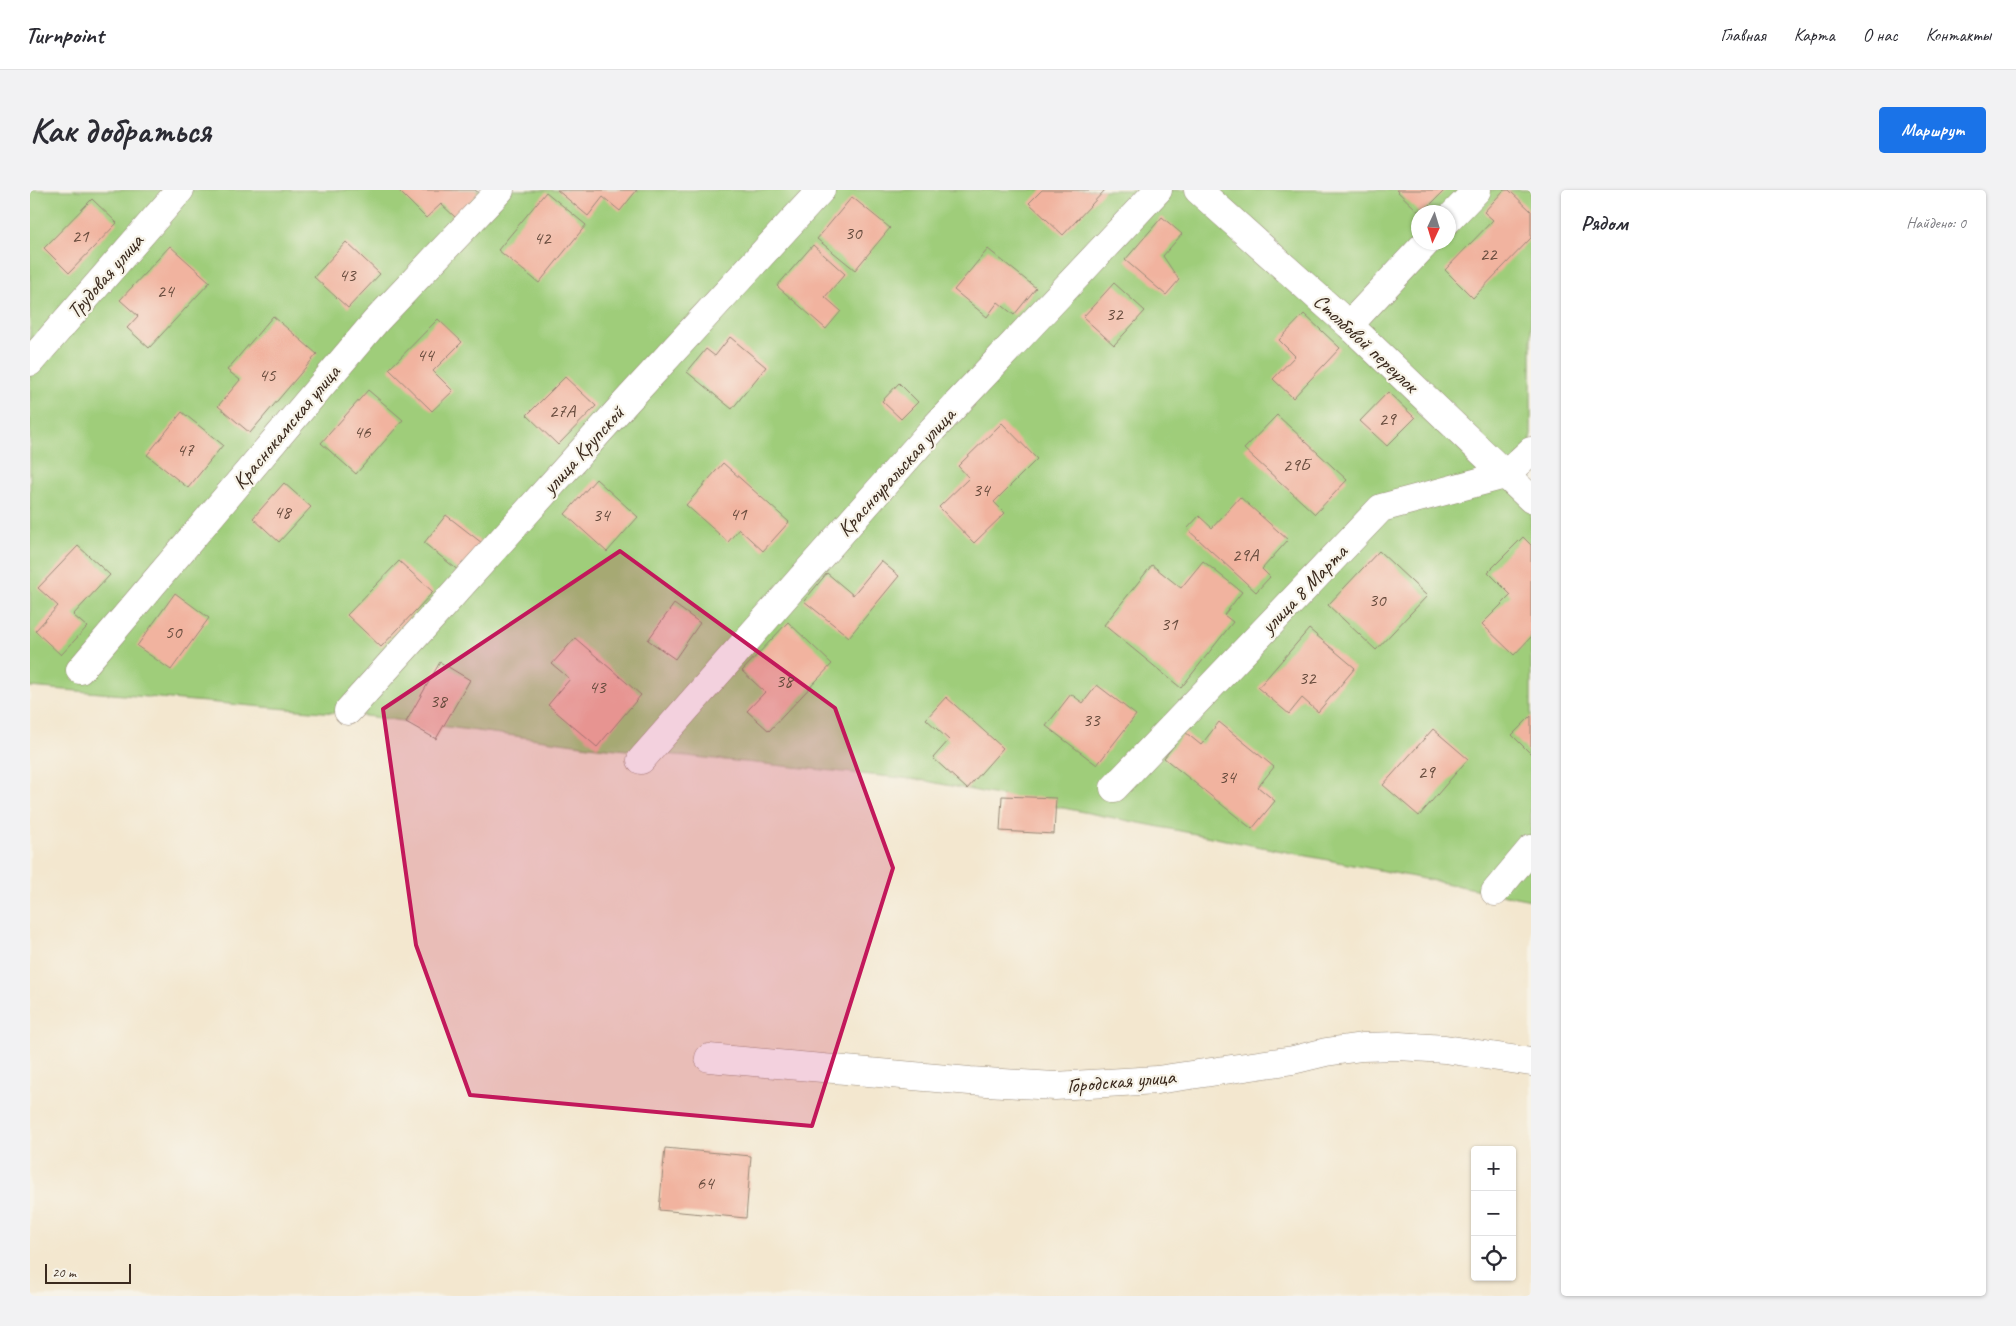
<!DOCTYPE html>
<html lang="ru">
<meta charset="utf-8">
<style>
:root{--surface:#fff;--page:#f2f2f3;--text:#2b2b33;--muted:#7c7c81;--line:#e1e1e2;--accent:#1a73e8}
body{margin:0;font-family:Caveat,sans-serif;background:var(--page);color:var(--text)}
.controls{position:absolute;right:15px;bottom:15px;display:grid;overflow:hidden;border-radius:5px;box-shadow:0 1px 4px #0004}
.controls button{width:45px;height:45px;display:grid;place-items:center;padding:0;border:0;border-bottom:1px solid var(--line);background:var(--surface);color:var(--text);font:25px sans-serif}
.compass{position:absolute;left:1381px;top:15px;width:45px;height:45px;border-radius:50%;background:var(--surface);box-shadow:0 1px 4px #0004;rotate:184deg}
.scale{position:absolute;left:15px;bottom:12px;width:86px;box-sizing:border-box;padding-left:5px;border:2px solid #3b2a1e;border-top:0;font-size:14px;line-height:18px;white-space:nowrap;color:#3b2a1e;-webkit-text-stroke:4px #f7f3e8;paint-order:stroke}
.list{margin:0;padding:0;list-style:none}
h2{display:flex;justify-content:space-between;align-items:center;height:65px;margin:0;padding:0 20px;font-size:21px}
h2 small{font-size:16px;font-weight:400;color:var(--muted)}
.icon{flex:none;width:28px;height:28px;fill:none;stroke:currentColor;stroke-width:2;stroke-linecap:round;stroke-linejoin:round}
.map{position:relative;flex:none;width:1501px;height:1106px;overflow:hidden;border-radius:5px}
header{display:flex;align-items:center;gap:30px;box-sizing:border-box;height:70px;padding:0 25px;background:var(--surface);border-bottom:1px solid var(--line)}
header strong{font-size:24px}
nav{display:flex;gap:28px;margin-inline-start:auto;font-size:18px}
.intro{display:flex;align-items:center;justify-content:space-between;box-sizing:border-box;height:120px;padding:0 30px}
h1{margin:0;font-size:35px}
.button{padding:12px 22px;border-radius:5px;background:var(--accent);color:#fff;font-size:18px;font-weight:700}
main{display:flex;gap:30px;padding:0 30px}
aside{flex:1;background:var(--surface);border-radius:5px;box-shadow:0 1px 4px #0004}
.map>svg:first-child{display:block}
.green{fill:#9fcd7a;stroke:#6d7c4c;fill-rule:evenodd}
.building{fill:#f1b39f}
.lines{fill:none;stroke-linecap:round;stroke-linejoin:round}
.minor-casing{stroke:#978876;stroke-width:29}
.minor{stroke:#fff;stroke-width:28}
.marked{fill:#c2185b;fill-opacity:0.2;stroke:#c2185b;stroke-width:4;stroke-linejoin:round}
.labels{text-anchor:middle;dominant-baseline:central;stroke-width:4.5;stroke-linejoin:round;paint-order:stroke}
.number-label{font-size:19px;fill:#684c3e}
.street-label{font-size:21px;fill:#3b2a1e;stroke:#f7f3e8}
</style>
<header>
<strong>Turnpoint</strong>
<nav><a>Главная</a><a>Карта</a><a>О нас</a><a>Контакты</a></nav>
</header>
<div class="intro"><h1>Как добраться</h1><a class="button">Маршрут</a></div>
<main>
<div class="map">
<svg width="1501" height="1106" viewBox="0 0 1501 1106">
<rect width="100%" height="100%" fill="#f7f3e8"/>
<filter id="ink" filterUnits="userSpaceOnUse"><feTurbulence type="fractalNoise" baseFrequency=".02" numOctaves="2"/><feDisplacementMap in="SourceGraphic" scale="10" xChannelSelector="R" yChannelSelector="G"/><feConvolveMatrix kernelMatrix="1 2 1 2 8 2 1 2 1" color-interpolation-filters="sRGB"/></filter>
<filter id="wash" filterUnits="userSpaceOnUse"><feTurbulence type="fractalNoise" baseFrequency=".0096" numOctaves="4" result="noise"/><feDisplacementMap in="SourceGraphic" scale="20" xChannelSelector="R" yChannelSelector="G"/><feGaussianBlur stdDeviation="1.12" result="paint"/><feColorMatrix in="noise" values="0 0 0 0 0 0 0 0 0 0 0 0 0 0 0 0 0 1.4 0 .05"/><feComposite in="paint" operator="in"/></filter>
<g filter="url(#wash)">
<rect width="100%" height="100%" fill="#f3e7cf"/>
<path class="green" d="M0 0H1501V710L891 590 567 557 328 525 0 497ZM1388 22H1418V52H1388Z"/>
<g id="blocks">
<path class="building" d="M368 0H445L449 3 425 27 411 14 396 28Z
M527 0H607L590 21 573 7 558 26Z
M1012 0H1075L1033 45 999 13Z
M1366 0H1415L1393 22H1389Z
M1474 0H1479L1501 21V48L1443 108 1415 80 1463 30 1454 22Z
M516 2 556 35 509 93 468 60Z
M822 7 860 38 825 80 787 49Z
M62 9 87 33 39 83 14 58Z
M1132 27 1152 44 1133 66 1149 90 1136 105 1095 70Z
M316 52 350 84 318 118 284 87Z
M783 55 815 84 795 107 811 121 796 139 747 96Z
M140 56 180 92 119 158 97 138 108 126 90 110Z
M958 59 1006 98 984 125 968 112 957 127 924 100Z
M1084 93 1115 121 1084 155 1053 127Z
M1274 124 1310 158 1263 208 1243 189 1265 166 1249 150Z
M243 126 287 164 220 243 188 216 210 190 197 180Z
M408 129 432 152 403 181 423 201 402 221 359 179Z
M700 147 736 177 702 219 657 182 676 159 685 166Z
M535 187 566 216 528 255 497 225Z
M869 193 888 212 871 229 852 211Z
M338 200 373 230 326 284 291 253Z
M1358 202 1385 228 1357 256 1330 231Z
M152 222 193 255 158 298 117 265Z
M1247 225 1317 290 1285 324 1214 259Z
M972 233 1007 269 964 312 975 323 944 353 909 317 939 288 928 276Z
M693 273 759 332 733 361 709 339 698 352 656 315Z
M566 289 608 327 577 362 535 324Z
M254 293 281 317 249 352 223 328Z
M1210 307 1258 350 1232 379 1240 387 1226 402 1157 339 1169 326 1182 338Z
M416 325 452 353 429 381 394 353Z
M1493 347 1501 355V447L1484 465 1452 434 1481 405 1458 382Z
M48 356 80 385 43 425 57 437 31 465 5 441 28 416 8 398Z
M1349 361 1397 406 1346 460 1298 415Z
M369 371 403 402 351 457 317 425Z
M851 371 869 386 819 447 774 411 797 383 823 405Z
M1173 371 1212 402 1194 425 1203 432 1151 498 1074 435 1122 375 1151 398Z
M145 403 179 428 141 480 107 456Z
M644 414 670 433 645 469 618 450Z
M758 432 802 474 739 541 717 521 735 502 712 481Z
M1279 439 1325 478 1288 522 1272 508 1259 524 1228 498Z
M545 448 611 505 567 557 518 515 540 489 522 474Z
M410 472 440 490 406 549 376 532Z
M1067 495 1106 525 1067 575 1016 536 1041 504 1053 513Z
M916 507 973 558 937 599 903 568 919 550 896 529Z
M1501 526V564L1482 545Z
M1189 532 1244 577 1228 597 1245 611 1222 639 1134 568 1155 542 1171 555Z
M1403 539 1438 569 1389 626 1353 595Z
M972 606 1026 608 1024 644 970 641Z
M635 958 721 966 716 1028 629 1020Z"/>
</g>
</g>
<g filter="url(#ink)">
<use href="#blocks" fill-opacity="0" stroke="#978876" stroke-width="1"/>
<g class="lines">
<defs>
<path id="minor" d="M1168 0 1319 135 1501 309
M1418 30 1447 0
M1319 135 1397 52
M0 172 150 0
M50 480 346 131 470 0
M318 521 596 212 791 0
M611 570 903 239 1128 0
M1084 598 1351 318 1475 285 1501 261
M1465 702 1501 659
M679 868 940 891 1025 896 1127 890 1263 870 1296 862 1332 857 1369 856 1415 859 1501 872"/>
</defs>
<use href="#minor" class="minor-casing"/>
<use href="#minor" class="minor"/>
</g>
</g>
<path class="marked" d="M590 361 805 518 863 678 782 936 440 905 386 755 353 519Z"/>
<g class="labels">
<g class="number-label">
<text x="823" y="43">30</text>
<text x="50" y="46">21</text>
<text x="512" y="48">42</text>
<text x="1458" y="64">22</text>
<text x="317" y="85">43</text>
<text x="135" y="101">24</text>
<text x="1084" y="124">32</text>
<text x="395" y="165">44</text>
<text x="237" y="185">45</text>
<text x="532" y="221">27А</text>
<text x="1357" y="229">29</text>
<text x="332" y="242">46</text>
<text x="155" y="260">47</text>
<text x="1266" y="275">29Б</text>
<text x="951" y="300">34</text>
<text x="252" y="322">48</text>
<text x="708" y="324">41</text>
<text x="571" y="325">34</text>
<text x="1215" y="365">29А</text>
<text x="1347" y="410">30</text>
<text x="1139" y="434">31</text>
<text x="143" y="442">50</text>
<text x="1277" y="488">32</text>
<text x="754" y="491">38</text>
<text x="567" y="497">43</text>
<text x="408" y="511">38</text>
<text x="1061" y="530">33</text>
<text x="1396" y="582">29</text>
<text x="1197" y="587">34</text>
<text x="675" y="993">64</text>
</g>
<g class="street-label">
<text transform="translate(75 86) rotate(-49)">Трудовая улица</text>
<text transform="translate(1336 153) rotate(43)">Столбовой переулок</text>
<text transform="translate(256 237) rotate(-50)">Краснокамская улица</text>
<text transform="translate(553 260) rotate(-48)">улица Крупской</text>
<text transform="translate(866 282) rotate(-48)">Красноуральская улица</text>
<text transform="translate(1274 399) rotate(-46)">улица 8 Марта</text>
<text transform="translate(1091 891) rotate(-5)">Городская улица</text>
</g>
</g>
</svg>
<div class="controls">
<button>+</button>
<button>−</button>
<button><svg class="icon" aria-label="locate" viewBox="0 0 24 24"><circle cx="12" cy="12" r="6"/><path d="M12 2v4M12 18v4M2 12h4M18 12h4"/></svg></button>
</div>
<svg class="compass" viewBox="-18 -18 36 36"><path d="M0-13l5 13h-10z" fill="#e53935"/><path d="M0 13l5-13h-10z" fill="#7c7c81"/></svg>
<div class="scale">20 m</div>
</div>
<aside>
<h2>Рядом<small>Найдено: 0</small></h2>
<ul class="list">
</ul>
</aside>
</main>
